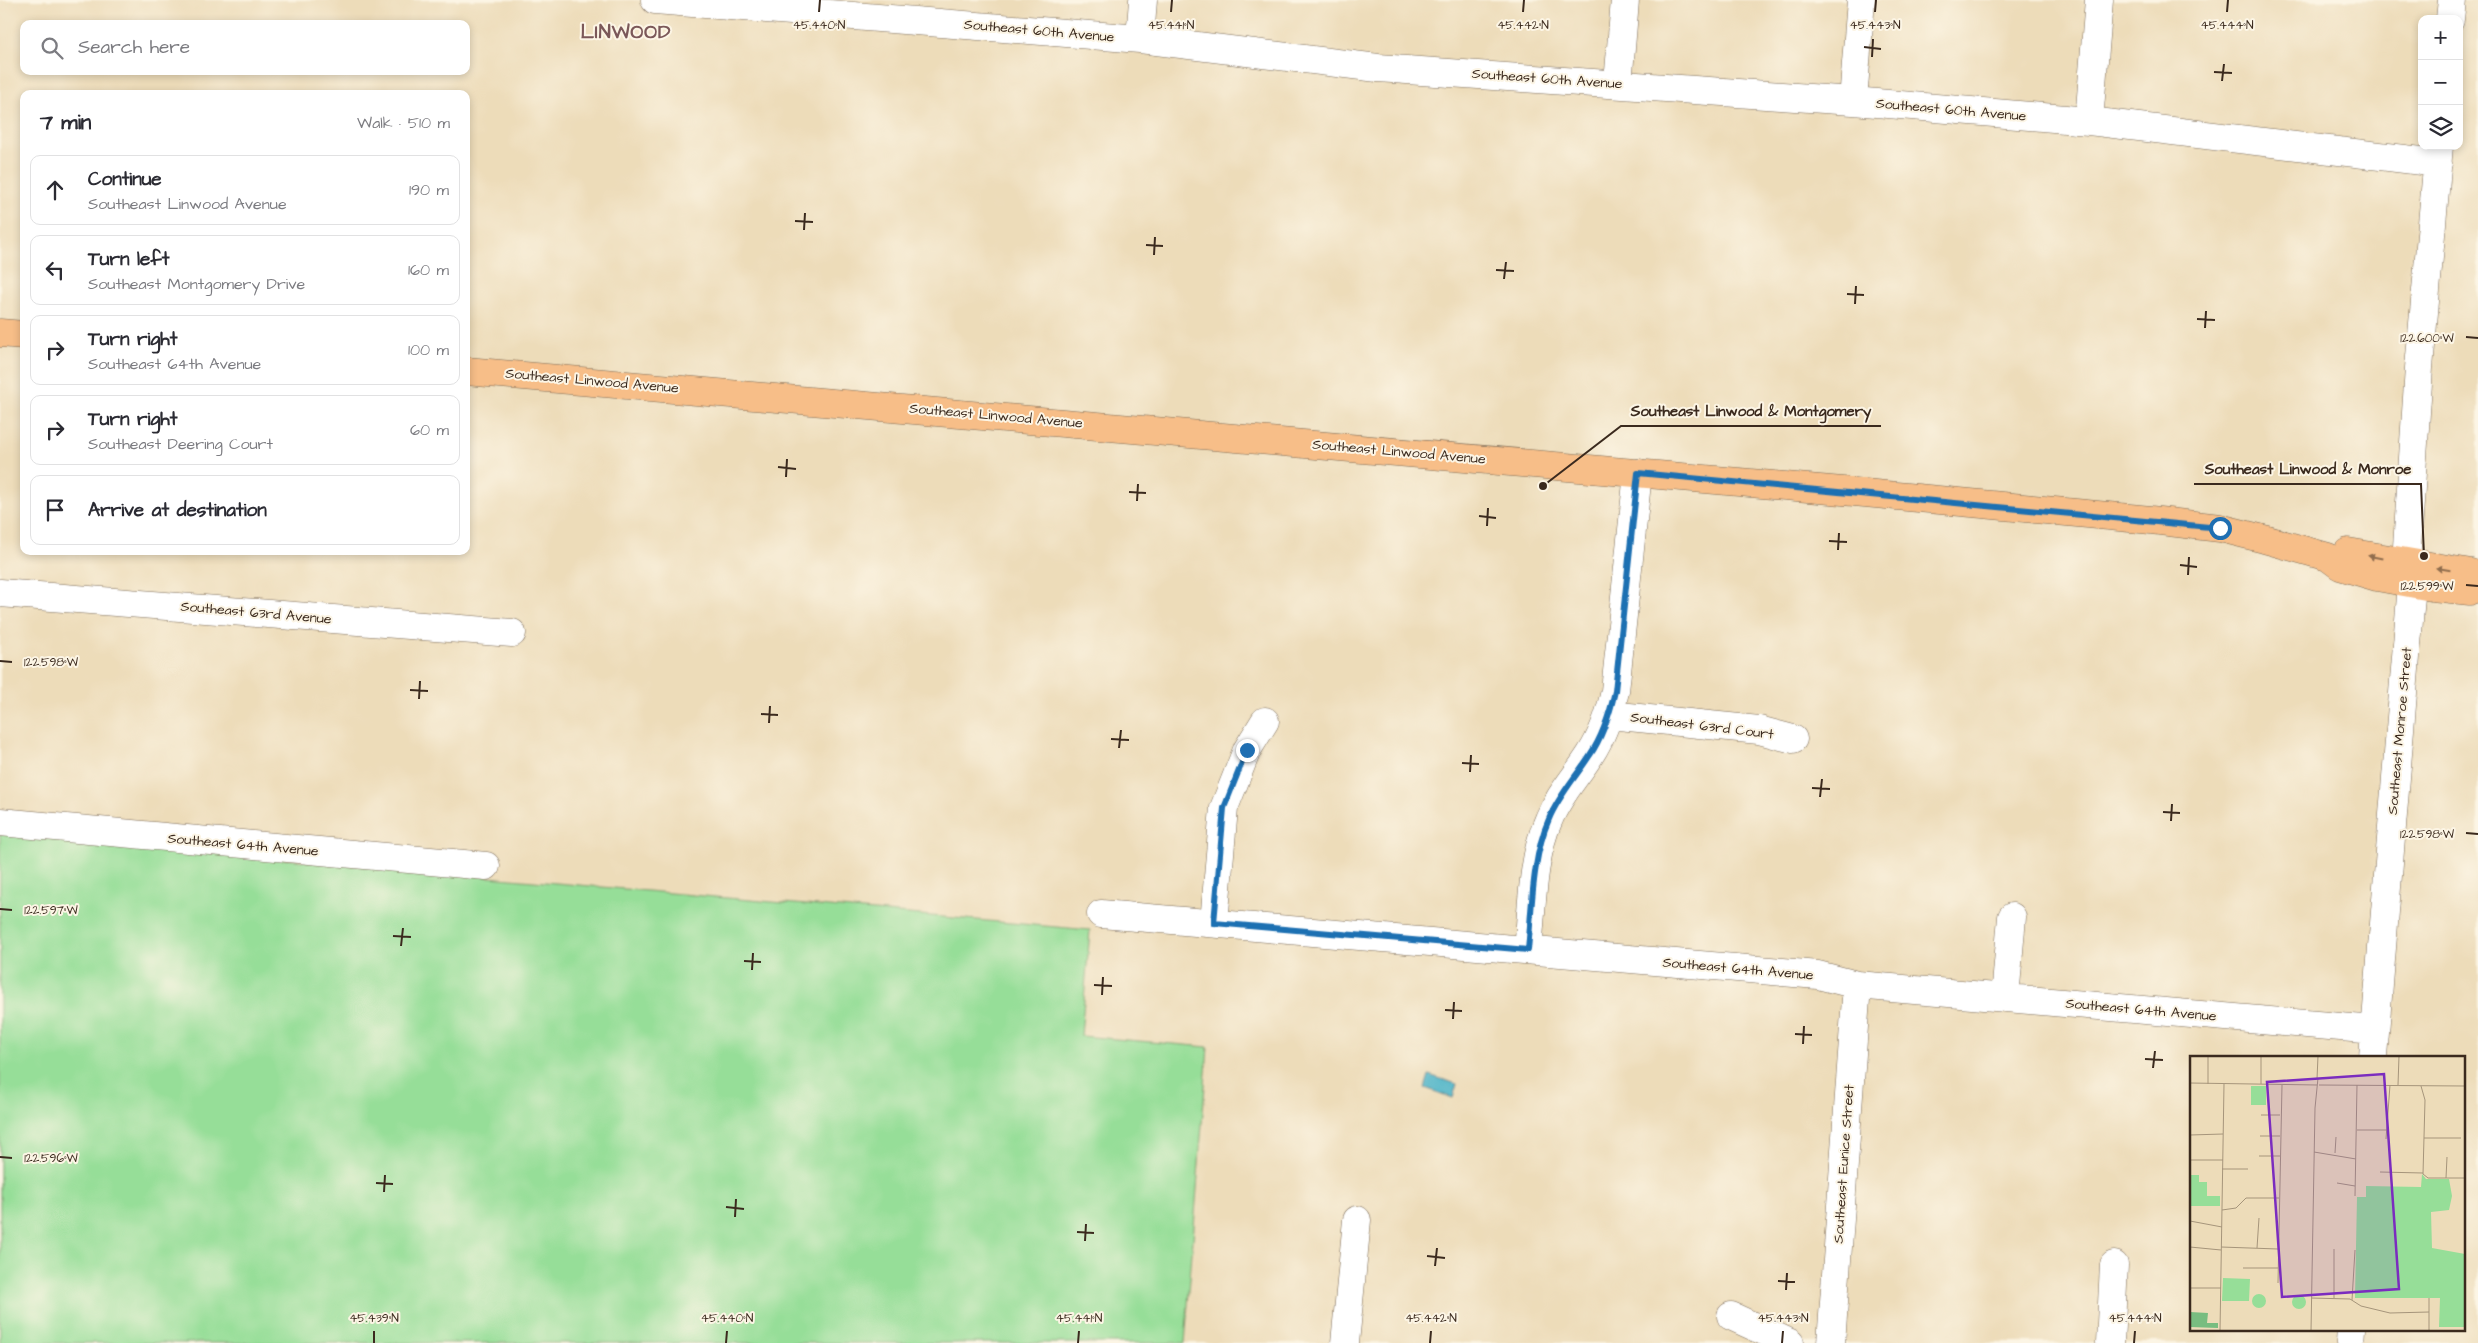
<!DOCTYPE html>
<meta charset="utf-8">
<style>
:root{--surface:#fff;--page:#f7f7f7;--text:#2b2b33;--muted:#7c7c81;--line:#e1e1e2}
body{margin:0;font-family:"Architects Daughter",sans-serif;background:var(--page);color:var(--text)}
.controls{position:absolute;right:15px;top:15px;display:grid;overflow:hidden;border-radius:10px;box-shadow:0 2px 8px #0003}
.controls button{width:45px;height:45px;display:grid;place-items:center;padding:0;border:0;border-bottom:1px solid var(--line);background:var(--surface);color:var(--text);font:25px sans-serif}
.stop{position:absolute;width:15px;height:15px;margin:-11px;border:4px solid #1f6fb2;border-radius:50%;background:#fff}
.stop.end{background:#1f6fb2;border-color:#fff;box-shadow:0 1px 5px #0008}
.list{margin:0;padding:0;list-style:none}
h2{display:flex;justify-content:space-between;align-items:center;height:65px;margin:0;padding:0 20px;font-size:21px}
h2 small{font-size:16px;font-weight:400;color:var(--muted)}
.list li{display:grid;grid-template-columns:32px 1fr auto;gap:15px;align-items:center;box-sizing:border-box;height:70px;margin:0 10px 10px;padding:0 10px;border:1px solid var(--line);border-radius:10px}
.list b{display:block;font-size:19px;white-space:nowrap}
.list p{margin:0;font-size:16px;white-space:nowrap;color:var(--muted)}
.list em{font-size:16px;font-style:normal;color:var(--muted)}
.icon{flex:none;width:28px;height:28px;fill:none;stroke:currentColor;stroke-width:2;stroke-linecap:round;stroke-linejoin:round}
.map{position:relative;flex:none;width:2478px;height:1343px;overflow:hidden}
.search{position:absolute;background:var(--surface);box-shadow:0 2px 8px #0003;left:20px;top:20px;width:450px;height:55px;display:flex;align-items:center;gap:12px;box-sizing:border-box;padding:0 18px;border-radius:10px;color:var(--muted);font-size:19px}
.panel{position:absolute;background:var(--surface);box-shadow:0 2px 8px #0003;left:20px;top:90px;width:450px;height:465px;border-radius:10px}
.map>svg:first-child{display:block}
.green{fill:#96de98;stroke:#68845b}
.water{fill:#49b2c7;stroke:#426e72}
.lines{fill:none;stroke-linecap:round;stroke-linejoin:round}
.minor-casing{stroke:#796854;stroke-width:29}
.major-casing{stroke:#796854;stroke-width:29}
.minor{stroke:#fff;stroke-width:28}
.major{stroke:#f7be88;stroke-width:28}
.oneway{fill:#906d4e}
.route{stroke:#1f6fb2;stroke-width:6}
.ticks{fill:none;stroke:#3b2a1e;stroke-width:2}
.labels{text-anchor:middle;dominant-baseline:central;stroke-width:4;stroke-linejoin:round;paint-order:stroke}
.street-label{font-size:14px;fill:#3b2a1e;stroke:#fcf5e5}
.district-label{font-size:19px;font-weight:bold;letter-spacing:1px;fill:#7b5859;stroke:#fcf5e5}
.inset-road{fill:none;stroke:#a6957b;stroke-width:1}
.view{fill:#7b2cbf;fill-opacity:0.15;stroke:#7b2cbf;stroke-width:2.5}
.inset-edge{fill:none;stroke:#3b2a1e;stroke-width:2.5}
.ticks-label{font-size:12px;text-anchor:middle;fill:#3b2a1e;stroke:#fcf5e5;stroke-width:4;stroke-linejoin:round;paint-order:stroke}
.leader{fill:none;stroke:#3b2a1e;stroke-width:2}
.callout-dot{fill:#3b2a1e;stroke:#fcf5e5;stroke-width:2}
.callout-label{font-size:15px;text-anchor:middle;font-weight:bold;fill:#3b2a1e;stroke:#fcf5e5;stroke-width:4;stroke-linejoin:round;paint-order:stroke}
</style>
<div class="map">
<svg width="2478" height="1343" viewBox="0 0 2478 1343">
<rect width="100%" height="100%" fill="#fcf5e5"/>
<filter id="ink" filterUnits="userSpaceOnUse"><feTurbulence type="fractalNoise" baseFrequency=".02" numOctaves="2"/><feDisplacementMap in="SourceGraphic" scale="10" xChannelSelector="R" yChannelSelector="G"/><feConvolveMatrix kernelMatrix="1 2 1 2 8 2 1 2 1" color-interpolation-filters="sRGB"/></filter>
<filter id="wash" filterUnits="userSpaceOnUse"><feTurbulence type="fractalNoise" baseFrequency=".0096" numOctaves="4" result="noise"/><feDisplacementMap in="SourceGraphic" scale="20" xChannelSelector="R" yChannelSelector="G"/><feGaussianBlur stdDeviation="1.12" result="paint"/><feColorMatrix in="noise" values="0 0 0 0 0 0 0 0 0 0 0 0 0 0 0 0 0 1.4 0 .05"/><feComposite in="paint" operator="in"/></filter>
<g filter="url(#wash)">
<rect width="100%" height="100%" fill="#eddcb9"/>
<path class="green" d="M0 834 1090 930 1081 1036 1208 1047 1185 1343H0Z"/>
<path class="water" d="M1429 1075 1457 1084 1453 1098 1425 1088Z"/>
</g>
<g filter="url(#ink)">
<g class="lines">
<defs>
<path id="minor" d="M655 0 1140 39 1378 68 1853 101 2089 121 2438 163
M2450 19 2452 0
M1140 39 1143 0
M1618 84 1625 0
M1853 101 1861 0
M2089 121 2099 0
M2406 562 2419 368 2439 146
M0 593 512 633
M1609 715 1759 730 1793 739
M0 822 486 866
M1101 914 1818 975 1857 985 2375 1030
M1214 923 1224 808 1247 750 1265 721
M1528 950C1532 909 1532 856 1549 819 1559 795 1576 777 1590 755 1603 735 1610 714 1615 691L1638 473
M2005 998 2012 917
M2373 1057 2412 584
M1731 1316 1790 1343
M1345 1343 1357 1220
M1831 1343 1857 985
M2110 1343 2114 1265
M2350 1343 2351 1329"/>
<path id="major" d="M0 333 24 335
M466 371 1854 492 2151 520 2220 528 2264 539 2328 557 2340 566 2377 577 2432 587 2470 591 2478 588
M2348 552 2471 573 2478 577"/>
</defs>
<use href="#minor" class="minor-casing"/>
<use href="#major" class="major-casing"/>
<use href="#minor" class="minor"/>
<use href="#major" class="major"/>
</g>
<defs><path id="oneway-solid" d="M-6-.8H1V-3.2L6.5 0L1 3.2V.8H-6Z" transform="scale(1.25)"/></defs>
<g class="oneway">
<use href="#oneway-solid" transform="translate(2375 557) rotate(-169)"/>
<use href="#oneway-solid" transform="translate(2443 569) rotate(-171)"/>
</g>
</g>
<g class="lines" filter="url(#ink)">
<path class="route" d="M1247 750 1224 808 1214 923 1528 950C1532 909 1532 857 1549 819 1559 795 1576 777 1590 755 1603 736 1610 713 1615 691L1638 473 2220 528"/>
</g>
<path class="ticks" d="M819 12 820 0M1171 12 1172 0M1523 12 1524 0M1875 12 1876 0M2227 12 2228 0M1864 47 1881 49M1872 57 1873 39M2214 72 2232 73M2222 81 2224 64M795 221 813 222M804 230 805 213M1146 245 1163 246M1154 255 1155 237M1496 270 1514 271M1504 279 1506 262M1847 294 1864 295M1855 304 1856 286M2197 319 2215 320M2205 328 2206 311M2466 337 2478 338M778 467 796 469M786 477 787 459M1129 492 1146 493M1137 501 1138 484M1479 516 1496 518M1487 526 1488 508M1829 541 1847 542M1838 550 1839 533M2180 565 2197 567M2188 575 2189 557M2466 585 2478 586M0 661 12 662M410 690 428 691M419 699 420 681M761 714 778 715M769 723 770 706M1111 739 1129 740M1119 748 1121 730M1462 763 1479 764M1470 772 1471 755M1812 788 1830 789M1820 797 1822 779M2163 812 2180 813M2171 821 2172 804M2466 833 2478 834M0 909 12 910M393 936 411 937M401 946 403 928M744 961 761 962M752 970 753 953M1094 985 1112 986M1102 995 1103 977M1445 1010 1462 1011M1453 1019 1454 1002M1795 1034 1812 1035M1803 1044 1804 1026M2145 1059 2163 1060M2153 1068 2155 1051M0 1157 12 1158M376 1183 393 1184M384 1192 385 1175M726 1207 744 1209M735 1217 736 1199M1077 1232 1094 1233M1085 1241 1086 1224M1427 1256 1445 1258M1435 1266 1437 1248M1778 1281 1795 1282M1786 1290 1787 1273M374 1343V1331M726 1343 727 1331M1078 1343 1079 1331M1430 1343 1431 1331M1782 1343 1783 1331M2134 1343 2135 1331"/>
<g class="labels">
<g class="street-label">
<text transform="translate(1039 31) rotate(5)">Southeast 60th Avenue</text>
<text transform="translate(1547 79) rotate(4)">Southeast 60th Avenue</text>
<text transform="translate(1951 110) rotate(5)">Southeast 60th Avenue</text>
<text transform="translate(592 381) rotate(5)">Southeast Linwood Avenue</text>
<text transform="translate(996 416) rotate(5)">Southeast Linwood Avenue</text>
<text transform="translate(1399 452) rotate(5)">Southeast Linwood Avenue</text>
<text transform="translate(256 613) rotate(5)">Southeast 63rd Avenue</text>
<text transform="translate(1702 726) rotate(7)">Southeast 63rd Court</text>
<text transform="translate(2400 731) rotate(-85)">Southeast Monroe Street</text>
<text transform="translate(243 845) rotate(5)">Southeast 64th Avenue</text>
<text transform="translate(1738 969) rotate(5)">Southeast 64th Avenue</text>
<text transform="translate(2141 1010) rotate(5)">Southeast 64th Avenue</text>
<text transform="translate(1844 1164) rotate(-86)">Southeast Eunice Street</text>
</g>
<g class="district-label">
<text x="626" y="32">LINWOOD</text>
</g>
</g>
<g transform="translate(2190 1056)">
<rect width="275" height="275" fill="#eddcb9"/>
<path d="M61 30H76V49H61ZM232 118 236 123H259L262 140 259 154 241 156 242 192 275 198V271H249L250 242H165L167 141H176V130L231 131ZM0 119H9V126H17V140H30V150H0ZM33 222 60 223 59 245H32ZM62 245a7 7 0 1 1 14 0a7 7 0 1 1-14 0ZM102 246a7 7 0 1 1 14 0a7 7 0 1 1-14 0Z" fill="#96de98"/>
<path d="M0 256 18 257 17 267H28V272L0 271Z" fill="#78bd80"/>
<path class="inset-road" d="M127 23 128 0M0 27 127 29M18 28V0M71 28V0M129 29 275 30M208 29 209 0M231 30 235 44 233 118 238 122H275M71 59H90M167 74H199M0 79 33 78M70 80H90M234 82H271M196 83 200 29M124 96 166 103M145 97 146 81M69 100H90M0 104H33M32 113H58M190 116 233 117M256 122 257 101M147 127 165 130M165 140 167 29M32 154 46 152 56 142H89M0 165 32 171M0 191 31 194M31 191 88 193M67 192 69 162M53 212H88M88 227 92 29M0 232H31M121 242 160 243 171 250 200 257 239 256M144 242V193M239 242V275M162 244 165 194M30 275 34 28M121 275 125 52 128 22"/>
<path class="view" d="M194 18 209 233 92 241 77 26Z"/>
<rect width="275" height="275" class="inset-edge"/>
</g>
<g class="ticks-label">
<text x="819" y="29">45.440°N</text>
<text x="1171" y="29">45.441°N</text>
<text x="1523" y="29">45.442°N</text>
<text x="1875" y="29">45.443°N</text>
<text x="2227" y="29">45.444°N</text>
<text x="2427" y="342">122.600°W</text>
<text x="2427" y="590">122.599°W</text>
<text x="51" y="666">122.598°W</text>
<text x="2427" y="838">122.598°W</text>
<text x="51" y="914">122.597°W</text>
<text x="51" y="1162">122.596°W</text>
<text x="374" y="1322">45.439°N</text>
<text x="727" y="1322">45.440°N</text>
<text x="1079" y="1322">45.441°N</text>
<text x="1431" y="1322">45.442°N</text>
<text x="1783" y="1322">45.443°N</text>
<text x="2135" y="1322">45.444°N</text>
</g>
<path class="leader" d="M1543 486L1621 426H1881M2424 556L2421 484H2194"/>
<g class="callout-dot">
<circle cx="1543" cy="486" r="5"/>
<circle cx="2424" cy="556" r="5"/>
</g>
<g class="callout-label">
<text x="1751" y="416">Southeast Linwood &amp; Montgomery</text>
<text x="2308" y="474">Southeast Linwood &amp; Monroe</text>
</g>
</svg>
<div class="controls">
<button>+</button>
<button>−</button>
<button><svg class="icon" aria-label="layers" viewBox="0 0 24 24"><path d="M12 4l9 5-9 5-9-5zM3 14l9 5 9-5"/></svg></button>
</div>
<div class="stop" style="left:2220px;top:528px"></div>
<div class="stop end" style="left:1247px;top:750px"></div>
<div class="search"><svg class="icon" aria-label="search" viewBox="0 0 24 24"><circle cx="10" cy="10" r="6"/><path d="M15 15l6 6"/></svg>Search here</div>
<section class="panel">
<h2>7 min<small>Walk · 510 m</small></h2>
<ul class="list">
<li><svg class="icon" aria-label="ahead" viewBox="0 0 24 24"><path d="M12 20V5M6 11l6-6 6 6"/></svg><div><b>Continue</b><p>Southeast Linwood Avenue</p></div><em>190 m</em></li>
<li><svg class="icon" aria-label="left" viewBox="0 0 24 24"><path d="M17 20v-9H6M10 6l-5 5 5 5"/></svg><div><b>Turn left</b><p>Southeast Montgomery Drive</p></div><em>160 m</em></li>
<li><svg class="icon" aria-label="right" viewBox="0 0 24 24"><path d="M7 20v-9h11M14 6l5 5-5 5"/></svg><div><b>Turn right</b><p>Southeast 64th Avenue</p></div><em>100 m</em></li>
<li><svg class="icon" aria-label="right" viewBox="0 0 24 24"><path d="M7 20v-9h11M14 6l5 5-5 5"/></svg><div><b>Turn right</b><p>Southeast Deering Court</p></div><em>60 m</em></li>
<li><svg class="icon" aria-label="arrive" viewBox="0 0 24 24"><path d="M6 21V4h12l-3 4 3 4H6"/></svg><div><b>Arrive at destination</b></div></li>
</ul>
</section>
</div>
